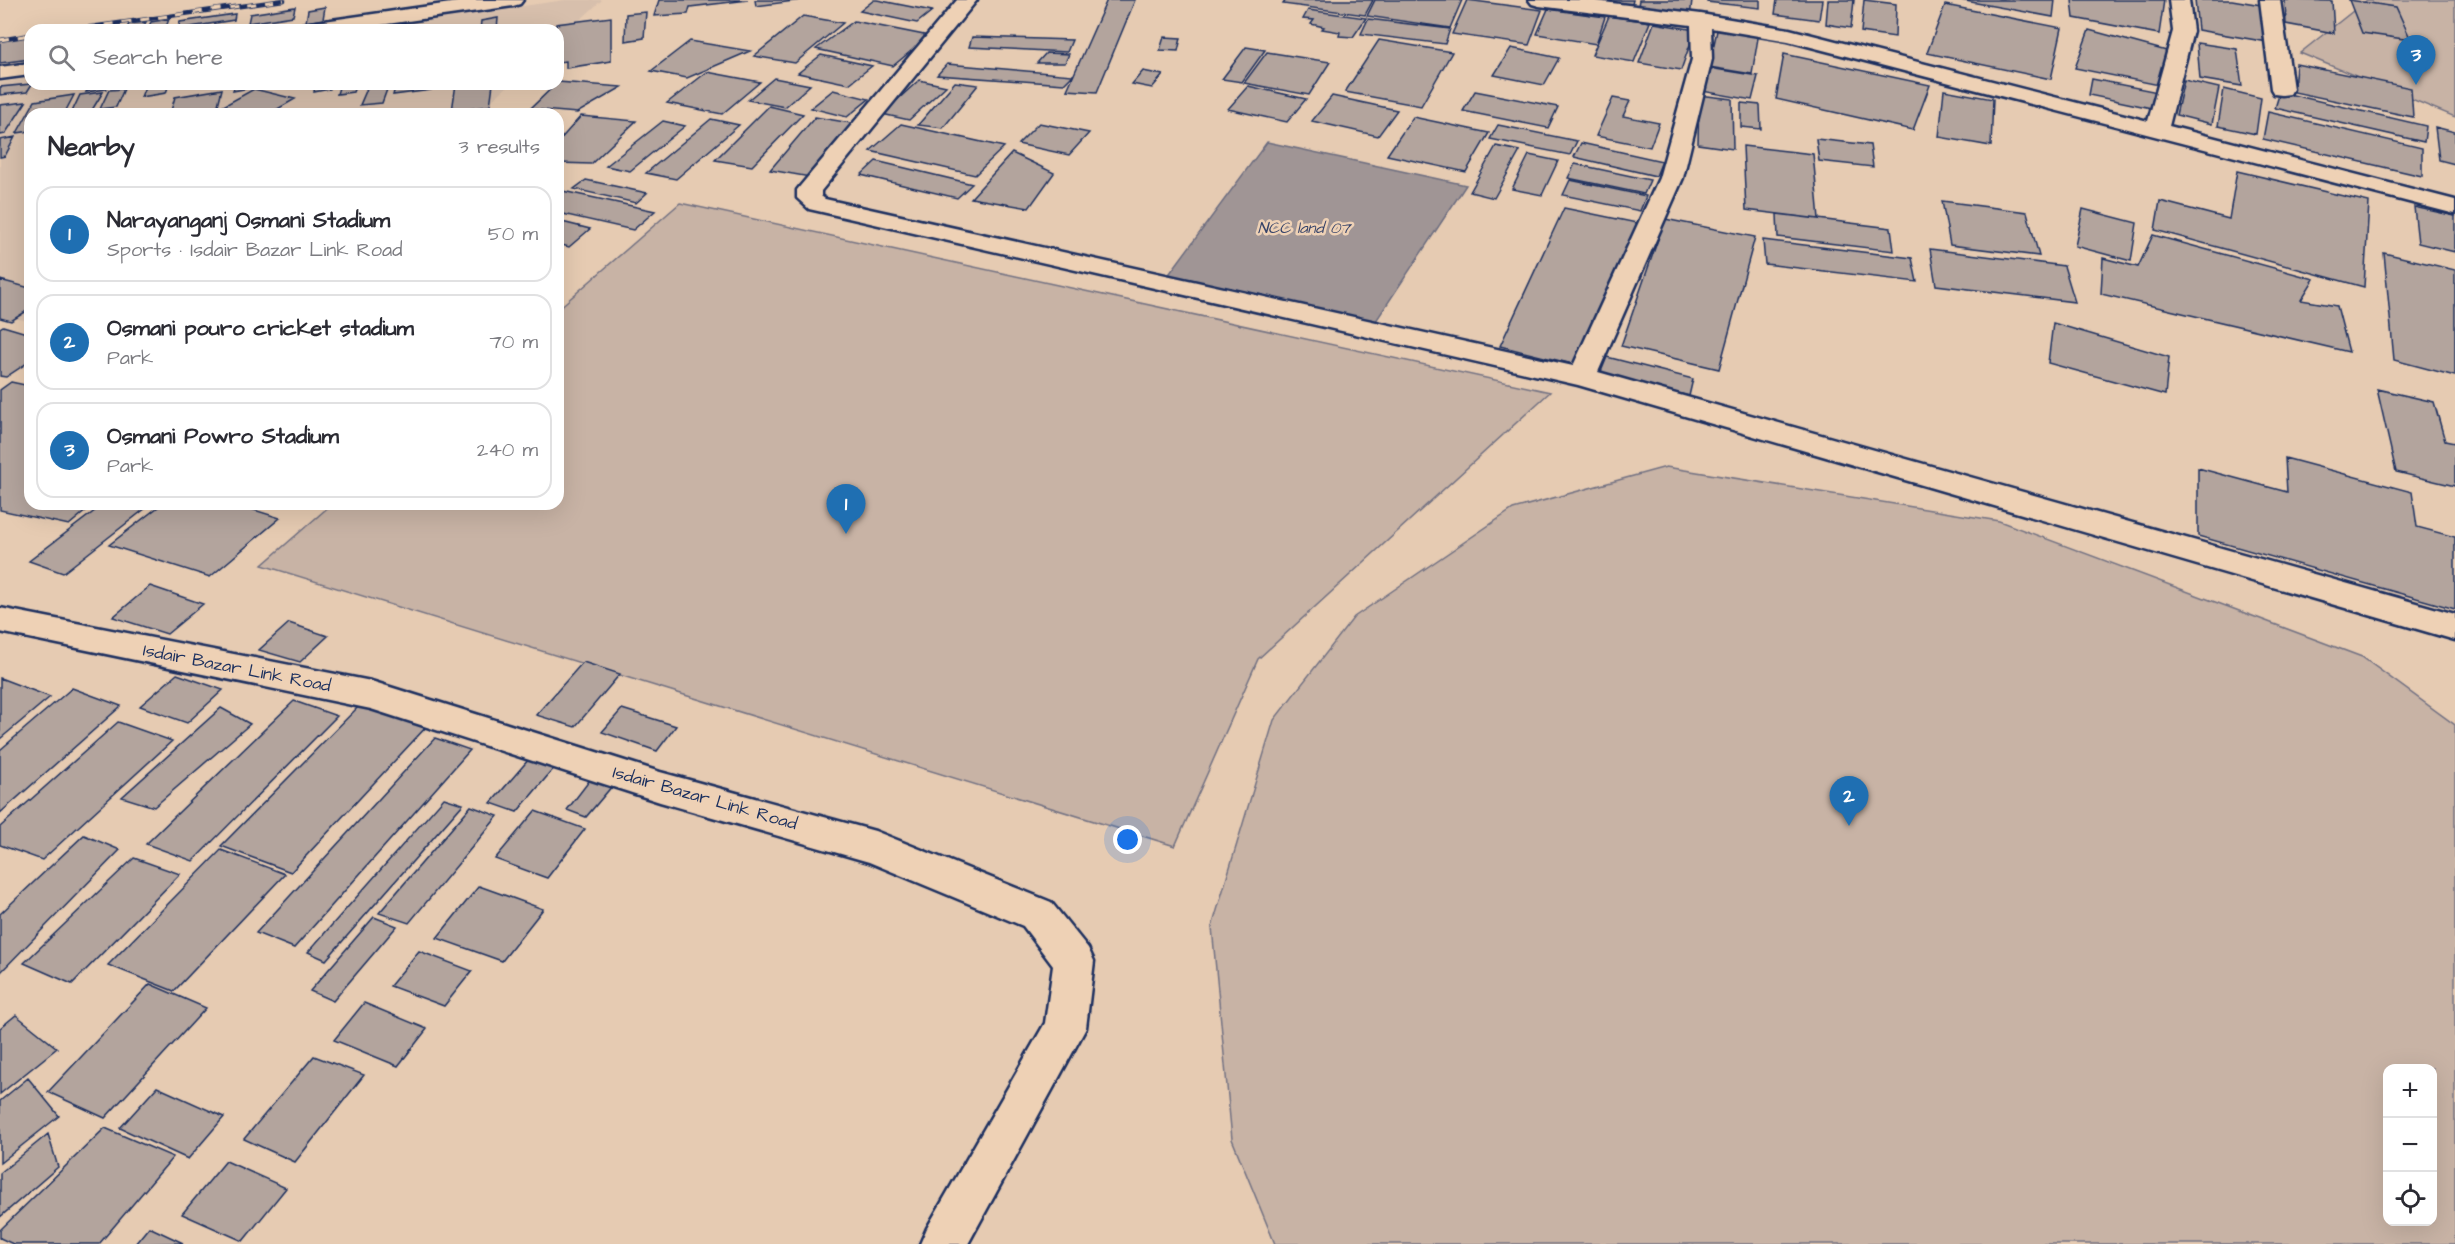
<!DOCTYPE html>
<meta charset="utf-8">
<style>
:root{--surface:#fff;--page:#f2f2f3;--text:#2b2b33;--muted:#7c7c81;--line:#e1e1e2;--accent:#1f6fb2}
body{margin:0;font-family:"Architects Daughter",sans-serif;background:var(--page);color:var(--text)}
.controls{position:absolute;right:18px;bottom:18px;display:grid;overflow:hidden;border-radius:12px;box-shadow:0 6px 24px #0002}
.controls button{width:54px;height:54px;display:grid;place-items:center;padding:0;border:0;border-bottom:2px solid var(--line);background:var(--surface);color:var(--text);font:30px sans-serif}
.you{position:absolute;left:1128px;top:840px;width:21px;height:21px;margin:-15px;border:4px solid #fff;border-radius:50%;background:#1a73e8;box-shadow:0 0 0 9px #1a73e833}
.badge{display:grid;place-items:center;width:39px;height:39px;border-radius:50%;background:var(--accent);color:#fff;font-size:20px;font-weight:700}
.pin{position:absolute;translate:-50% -50px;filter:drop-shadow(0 2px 3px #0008)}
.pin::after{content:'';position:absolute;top:32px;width:21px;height:18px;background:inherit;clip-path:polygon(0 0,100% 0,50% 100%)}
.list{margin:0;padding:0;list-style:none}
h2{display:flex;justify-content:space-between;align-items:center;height:78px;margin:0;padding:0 24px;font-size:26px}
h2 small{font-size:20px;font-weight:400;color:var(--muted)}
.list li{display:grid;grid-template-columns:39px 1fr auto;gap:18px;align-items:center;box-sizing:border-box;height:96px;margin:0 12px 12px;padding:0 12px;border:2px solid var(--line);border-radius:18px}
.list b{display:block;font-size:22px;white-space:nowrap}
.list p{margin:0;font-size:20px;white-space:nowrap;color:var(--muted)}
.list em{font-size:20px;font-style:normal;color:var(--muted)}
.icon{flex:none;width:33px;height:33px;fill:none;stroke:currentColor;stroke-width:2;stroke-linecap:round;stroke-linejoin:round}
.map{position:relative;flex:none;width:2455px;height:1244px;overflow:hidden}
.search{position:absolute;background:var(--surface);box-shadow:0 6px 24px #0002;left:24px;top:24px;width:540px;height:66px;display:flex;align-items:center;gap:15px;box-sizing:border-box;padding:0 21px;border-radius:18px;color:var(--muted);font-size:22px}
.panel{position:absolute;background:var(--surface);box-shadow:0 6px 24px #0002;left:24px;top:108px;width:540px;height:402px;border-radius:18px}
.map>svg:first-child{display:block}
.built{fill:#d7bfac}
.green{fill:#c8b3a5;stroke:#727182;stroke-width:1.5;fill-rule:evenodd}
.water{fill:#a09595;stroke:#6b6c7f;stroke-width:1.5}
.building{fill:#b3a49d;stroke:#1b2f5e;stroke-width:1.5}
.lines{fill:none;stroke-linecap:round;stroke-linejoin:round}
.street-casing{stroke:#1b2f5e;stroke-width:5}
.street{fill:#eed1b5;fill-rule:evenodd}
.rail-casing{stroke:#1b2f5e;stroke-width:4.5}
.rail{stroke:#eed1b5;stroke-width:3;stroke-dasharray:9;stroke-linecap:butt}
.labels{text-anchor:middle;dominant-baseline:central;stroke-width:5;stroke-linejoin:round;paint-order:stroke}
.far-water-label{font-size:16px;font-style:italic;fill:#364369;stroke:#eed1b5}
.street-label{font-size:18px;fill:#1b2f5e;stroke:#eed1b5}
</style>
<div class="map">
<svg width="2455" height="1244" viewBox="0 0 2455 1244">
<rect width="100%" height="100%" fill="#e6cbb2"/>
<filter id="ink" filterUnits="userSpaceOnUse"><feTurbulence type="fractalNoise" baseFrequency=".0167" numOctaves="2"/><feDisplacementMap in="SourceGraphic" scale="12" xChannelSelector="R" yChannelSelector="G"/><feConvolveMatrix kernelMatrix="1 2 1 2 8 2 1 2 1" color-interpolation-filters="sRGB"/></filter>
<g filter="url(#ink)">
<path class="built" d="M565 0H602L558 40V30H360Z
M30 78V84H510L477 114H30V321L0 316V83Z"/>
<path class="green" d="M2367 0H2455V117L2300 53Z
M680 203 1550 392 1258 659 1175 846 262 565 332 504H558V309Z
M1666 467 1999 521 2362 657 2455 725V1244H1275L1232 1139 1212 927 1274 720 1354 617 1513 509ZM2432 1068V1222H2388V1068Z"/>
<path class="water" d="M1267 142 1466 185 1376 321 1167 277Z"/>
<path class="building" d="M659 0H748L690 7 688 14 654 16Z
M755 0H802L756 6Z
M874 0H877L932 11 917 23 860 11Z
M1107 0H1135L1097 92 1067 90Z
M1286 0H1373L1365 15 1283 4Z
M1375 0H1462L1450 28 1367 16Z
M1467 0 1542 10 1529 45 1452 34Z
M1563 0H1633L1631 8Z
M1639 0H1692L1690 17 1637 11Z
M1707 0H1760V8L1707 2Z
M1777 0H1822L1819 20 1775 14Z
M1828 0H1854L1851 28 1826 24Z
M1864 0 1896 4 1895 37 1861 32Z
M1960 0H2055L2053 17Z
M2072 0H2164L2159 34 2074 18Z
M2195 0H2232L2261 5 2268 42 2198 30Z
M2285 0 2332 1 2334 33 2286 24Z
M2349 0 2396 7 2411 40 2362 33Z
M1945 5 2062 28 2051 79 1927 53Z
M295 7 293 16 248 23 250 14Z
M325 7 323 19 306 22 308 10Z
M1548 9 1605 17 1596 44 1537 34Z
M1308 10 1366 18 1353 37 1339 36 1340 32 1322 29 1324 27 1311 24 1314 20 1303 19Z
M646 12 644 38 625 41 626 14Z
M235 14 234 20 178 29 180 22Z
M803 16 843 23 795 63 754 56Z
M1609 16 1650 22 1634 62 1592 55Z
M611 17V61L566 68V61L558 62V30H556V24Z
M498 18 497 30H480L481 21Z
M169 19 165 30H147L151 22Z
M1368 19 1450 29 1445 44 1361 34Z
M854 21 929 36 893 66 816 49Z
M146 22 142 30H126L129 24Z
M1654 23 1695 30 1681 70 1639 63Z
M1718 26 1759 32 1752 74 1709 67Z
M2089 30 2174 53 2159 85 2075 68Z
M30 36V59L0 63V40Z
M972 37 1072 40 1067 52 969 47Z
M1164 37 1181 38 1178 51 1160 50Z
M1379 40 1452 52 1421 106 1345 92Z
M690 41 750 51 687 78 651 71Z
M2197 43 2237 49 2242 86 2200 79Z
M1246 47 1265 50 1242 82 1222 79Z
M1511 48 1559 58 1544 85 1494 75Z
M1267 52 1330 62 1309 95 1244 83Z
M1046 53 1069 54 1065 63H1037Z
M1784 54 1930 85 1913 130 1776 99Z
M821 55 872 66 849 84 798 73Z
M947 64 1073 75 1064 84 937 75Z
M2296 64 2411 88 2413 117 2294 92Z
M1709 68 1758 76 1752 100 1702 91Z
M1143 71 1163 75 1152 88 1132 84Z
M707 72 760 82 722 114 667 103Z
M774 78 810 85 785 107 748 100Z
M2092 79 2163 93 2161 110 2089 95Z
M919 80 946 86 909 120 882 114Z
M2184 80 2219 88 2212 124 2176 115Z
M558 82 622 87 577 113 530 109Z
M955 82 978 85 943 128 918 125Z
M32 84 27 92 0 95V87Z
M90 84H109L106 89 86 92Z
M146 84H169L166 93 141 97Z
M235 84H271L233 91Z
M315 84H330V89L314 92Z
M340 84H356L353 92 337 94Z
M369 84H389L382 103 360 105Z
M396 84H433L431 90 393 95Z
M456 84H493L490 106 452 111Z
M1248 86 1306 99 1287 122 1228 109Z
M124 89 116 107 100 109 109 90Z
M222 89 217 109 188 114H170L175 97Z
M254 89 295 99 269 114H237L218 109Z
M2224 89 2261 98 2256 134 2218 126Z
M833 90 869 99 847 117 811 108Z
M1944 90 1993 99 1991 146 1939 137Z
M1475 91 1558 107 1548 128 1463 111Z
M103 92 92 110 71 114 80 95Z
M2280 92 2426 126 2424 142 2275 108Z
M74 95 64 114H30V131L17 133 35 101Z
M1699 95 1732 99 1733 149 1698 144Z
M1332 96 1397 110 1378 136 1312 121Z
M1613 98 1630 101 1623 116 1659 123 1650 147 1596 136Z
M26 102 5 134 0 135V105Z
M1741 103 1760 105 1761 129 1741 127Z
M769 106 803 114 752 166 715 160Z
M2268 112 2422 148V176L2263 139Z
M581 116 636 121 591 164 558 163V142Z
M815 117 857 124 810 177 770 170Z
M1413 117 1489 133 1466 172 1387 155Z
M711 119 739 125 676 179 646 173Z
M663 121 685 126 630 171 606 166Z
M1039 123 1089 133 1069 155 1018 144Z
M901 124 1004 147 975 175 870 151Z
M1498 125 1577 141 1570 155 1490 139Z
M2435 127 2455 132V164L2439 160Z
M15 137 5 156 0 157V140Z
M1816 139 1870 145 1873 167 1819 161Z
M1581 143 1662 161 1656 176 1574 157Z
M1496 146 1520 151 1494 198 1470 192Z
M1743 146 1813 154 1819 219 1746 210Z
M1012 153 1054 173 1029 208 971 198Z
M1529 155 1558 161 1542 195 1512 189Z
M876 161 972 184 957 198 861 175Z
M1575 164 1650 180 1644 194 1568 178Z
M2237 171 2369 202 2364 287 2155 230 2160 201 2229 219Z
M586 180 647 193 636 203 574 189Z
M1570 180 1646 196 1640 211 1563 195Z
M558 190 655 211 633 230 558 213Z
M1942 201 2027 212 2039 256 1950 245Z
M2414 207 2455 216V252L2418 243Z
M1564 208 1637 223 1581 366 1500 346Z
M2083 209 2137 223 2131 261 2075 246Z
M1777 214 1891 228 1894 251 1778 237Z
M1665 219 1755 237 1719 369 1621 346Z
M558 221 590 229 569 247 558 244Z
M2153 235 2314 279 2301 300 2337 306 2349 352 2101 294 2103 258 2138 267Z
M1763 240 1912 258 1917 282 1765 264Z
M1930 249 2064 266 2075 302 1936 285Z
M2384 253 2455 270V376L2394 360Z
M0 280 30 288V309L11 321 0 318Z
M2053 323 2169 357 2165 395 2048 363Z
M3 326 30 334V361L6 377 0 376V328Z
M1607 357 1693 379 1689 396 1600 374Z
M11 382 30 386V504H94L69 525 0 510V390Z
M2377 389 2434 402 2445 441 2455 443V486L2396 472Z
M2285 458 2412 492 2417 527 2455 537V609L2198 536V468L2287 492Z
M104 504H151L63 573 29 561Z
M162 504H235L280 518 210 577 109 545Z
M150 586 203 604 167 634 113 617Z
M289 623 328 636 300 662 259 650Z
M583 662 620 674 575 727 536 715Z
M177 674 223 690 187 723 140 706Z
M0 678 50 697 0 739Z
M72 688 121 706 0 813V750Z
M294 701 337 716 193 861 146 844Z
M362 703 428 725 291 872 221 846Z
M221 708 250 724 154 807 122 797Z
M622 709 676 726 657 751 602 732Z
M118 722 172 741 42 860 0 845V827Z
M435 738 470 750 294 948 256 933Z
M530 758 555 767 517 812 491 803Z
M596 772 618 779 586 817 567 810Z
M444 798 463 804 326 960 308 952Z
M471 806 498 816 409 923 379 913Z
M535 811 585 829 547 878 495 859Z
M84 835 120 850 0 973V914Z
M221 850 285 874 174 991 108 965Z
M134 858 180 874 72 984 24 963Z
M479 886 543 909 502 961 437 938Z
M374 917 397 926 333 1001 310 991Z
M419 951 472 971 444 1006 390 986Z
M150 984 206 1008 105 1118 48 1092Z
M364 1003 427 1029 398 1066 334 1040Z
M16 1015 57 1048 0 1094V1028Z
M314 1056 364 1075 295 1162 244 1139Z
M28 1078 59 1116 0 1163V1101Z
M157 1087 224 1117 188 1159 120 1128Z
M105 1128 173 1157 99 1244H13L0 1238V1230Z
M48 1134 58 1167 0 1217V1173Z
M226 1161 286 1188 243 1241 182 1214Z
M149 1227 183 1243 135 1244Z"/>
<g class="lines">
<defs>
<path id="street" d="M472 0H523L520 4 513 6 345 30H293L296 26 303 24Z
M957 0H977L821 191V196L825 199 1573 366 1659 178 1692 59 1691 25 1539 6 1532 4 1529 0H1587L1701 14 1789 29 2148 121 2173 31 2169 0H2189L2193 31 2169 126 2455 200V214L1788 41 1711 28 1712 59 1683 178 1598 372 2455 614V640L1578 385 809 209 797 198V190L801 185Z
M2260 0H2280L2293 89 2290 94 2282 95 2274 94 2271 89Z
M30 63V75L0 79V67Z
M0 608 371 681 660 772 875 831 1051 902 1088 948 1094 961 1086 1028 968 1244H920L927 1228 1045 1023 1053 966 1023 926 869 862 660 802 371 709 0 632Z"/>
</defs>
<use href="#street" class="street-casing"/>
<use href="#street" class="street"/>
<defs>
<path id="rail" d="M69 30 284 0
M0 40 30 35"/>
</defs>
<use href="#rail" class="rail-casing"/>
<use href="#rail" class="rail"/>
</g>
</g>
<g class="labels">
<g class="far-water-label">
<text x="1304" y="228">NCC land 07</text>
</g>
<g class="street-label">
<text transform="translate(237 668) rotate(11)">Isdair Bazar Link Road</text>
<text transform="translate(705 798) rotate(16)">Isdair Bazar Link Road</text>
</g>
</g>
</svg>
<div class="controls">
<button>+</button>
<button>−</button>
<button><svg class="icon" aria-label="locate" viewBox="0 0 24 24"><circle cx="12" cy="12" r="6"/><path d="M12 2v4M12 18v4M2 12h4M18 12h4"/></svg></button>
</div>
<div class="you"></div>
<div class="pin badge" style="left:846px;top:534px">1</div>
<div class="pin badge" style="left:1849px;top:826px">2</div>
<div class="pin badge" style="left:2416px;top:85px">3</div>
<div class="search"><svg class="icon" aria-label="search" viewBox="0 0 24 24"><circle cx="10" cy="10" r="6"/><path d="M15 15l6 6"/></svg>Search here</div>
<section class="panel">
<h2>Nearby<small>3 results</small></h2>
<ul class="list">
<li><span class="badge">1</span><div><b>Narayanganj Osmani Stadium</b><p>Sports · Isdair Bazar Link Road</p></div><em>50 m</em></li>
<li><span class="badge">2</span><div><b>Osmani pouro cricket stadium</b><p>Park</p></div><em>70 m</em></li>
<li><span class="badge">3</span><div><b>Osmani Powro Stadium</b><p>Park</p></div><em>240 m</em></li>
</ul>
</section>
</div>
